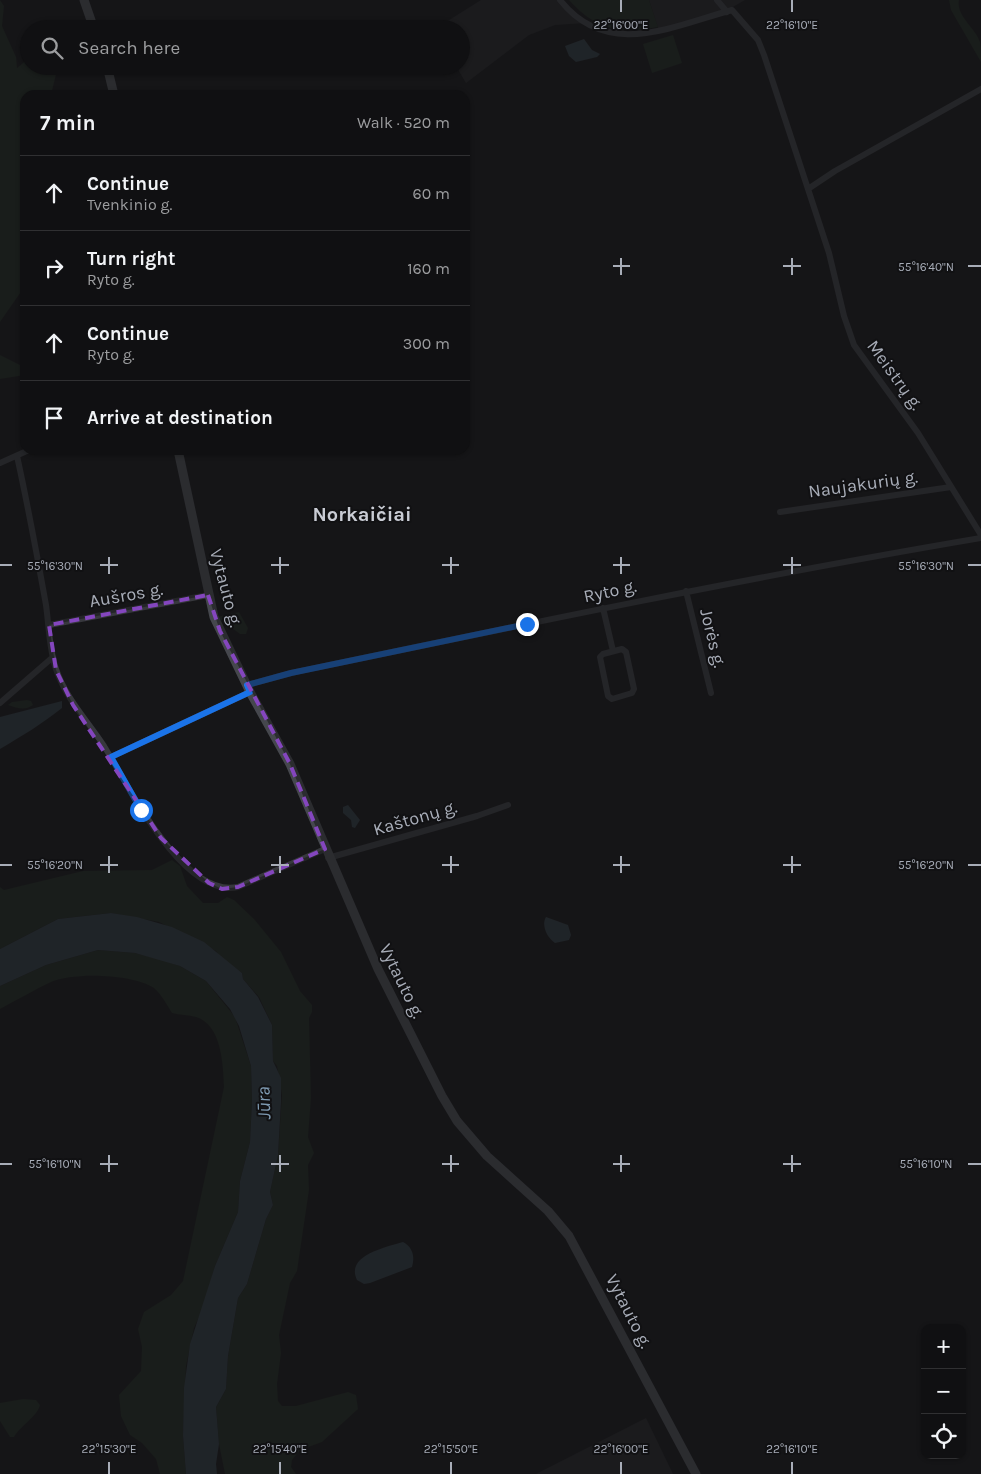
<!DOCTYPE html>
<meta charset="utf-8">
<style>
:root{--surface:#101012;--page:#19191b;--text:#f1f3f6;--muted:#9c9d9f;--line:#303032}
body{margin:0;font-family:Karla,sans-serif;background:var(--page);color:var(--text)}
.controls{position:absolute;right:15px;bottom:15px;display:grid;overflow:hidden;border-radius:10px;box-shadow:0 1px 4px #0004}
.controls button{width:45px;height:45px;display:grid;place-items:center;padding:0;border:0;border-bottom:1px solid var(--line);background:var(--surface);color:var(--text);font:25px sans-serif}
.stop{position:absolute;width:15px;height:15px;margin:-11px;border:4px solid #1a73e8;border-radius:50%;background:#fff}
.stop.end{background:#1a73e8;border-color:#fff;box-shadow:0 1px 5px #0008}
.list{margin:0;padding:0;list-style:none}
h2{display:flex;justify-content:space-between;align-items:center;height:65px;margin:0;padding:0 20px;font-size:21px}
h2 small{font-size:16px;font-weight:400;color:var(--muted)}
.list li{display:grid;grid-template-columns:32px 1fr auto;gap:15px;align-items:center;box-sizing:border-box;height:75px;padding:0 20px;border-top:1px solid var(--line)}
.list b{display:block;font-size:19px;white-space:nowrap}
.list p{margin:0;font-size:16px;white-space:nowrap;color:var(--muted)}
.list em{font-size:16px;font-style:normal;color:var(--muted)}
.icon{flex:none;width:28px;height:28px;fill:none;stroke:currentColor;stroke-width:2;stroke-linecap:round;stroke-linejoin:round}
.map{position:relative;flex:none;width:981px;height:1474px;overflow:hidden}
.search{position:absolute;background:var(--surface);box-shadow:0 1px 4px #0004;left:20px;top:20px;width:450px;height:55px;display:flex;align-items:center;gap:12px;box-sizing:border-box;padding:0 18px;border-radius:28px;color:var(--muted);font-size:19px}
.panel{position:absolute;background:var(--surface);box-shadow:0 1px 4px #0004;left:20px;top:90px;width:450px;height:365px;border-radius:15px}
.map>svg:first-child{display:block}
.built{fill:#222225}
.green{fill:#1e261f}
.water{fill:#2c353c}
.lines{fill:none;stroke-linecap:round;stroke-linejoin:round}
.street{stroke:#37383d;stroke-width:6}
.secondary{stroke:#45474d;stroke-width:9}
.route{stroke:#1a73e8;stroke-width:6}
.marked{fill:none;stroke:#8446be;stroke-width:4;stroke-dasharray:10 6;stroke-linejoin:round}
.ticks{fill:none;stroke:#a8adb8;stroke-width:2}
.labels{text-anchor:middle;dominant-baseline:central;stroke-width:4;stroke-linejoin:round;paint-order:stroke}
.street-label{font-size:18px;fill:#a8adb8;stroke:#111113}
.water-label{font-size:19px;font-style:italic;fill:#7f9bb3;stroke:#111113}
.quarter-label{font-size:20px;font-weight:bold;fill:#c9ccd4;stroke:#111113}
.ticks-label{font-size:12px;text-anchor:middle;fill:#a8adb8;stroke:#111113;stroke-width:4;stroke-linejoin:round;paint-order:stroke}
</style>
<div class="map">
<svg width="981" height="1474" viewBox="0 0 981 1474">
<rect width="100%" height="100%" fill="#161618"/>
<path class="built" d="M481 0H560L585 23 555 25 529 35 466 83 456 66H461V29H435Z
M649 0H745L731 8 659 31Z
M646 1418 673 1474H536Z"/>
<path class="green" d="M0 0 4 6 2 26 16 57 17 68 29 58V66H58L51 95H25V286L0 322Z
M569 0H649L658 27C619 34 596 30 569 0Z
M949 0H959C956 16 975 27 980 42 981 48 981 56 981 62L951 10Z
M673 35 682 63 652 73 643 44Z
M0 355 20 365 25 375 0 379Z
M239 612 248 628 246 634H240L217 617Z
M27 700 31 701 33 705C25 711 17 708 8 705L12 702Z
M172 860 180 866 187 886 203 903H218L227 897 234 900 254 919 281 952 300 991 312 1005V1012L309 1018 311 1098 308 1137 314 1153 308 1165 309 1190 297 1271 290 1283 279 1335 281 1353 277 1384 278 1401 282 1406H296L348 1392 356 1395 358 1409 322 1442 300 1450 292 1460 291 1467 296 1474H225L219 1444 216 1407 226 1389 228 1356 238 1298 247 1284 266 1219 273 1205 270 1192 278 1155 282 1095 277 1066 273 1061 272 1025 259 997 243 979 242 973 220 957 216 951 159 922 111 913 58 919 0 949V887L4 890 83 871 152 870Z
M98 950 135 953 160 959 180 966 206 981 235 1017 251 1066 252 1100 250 1142 240 1181 238 1212 215 1266 203 1309 194 1328 186 1366 183 1436 186 1474H160L156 1459 142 1443 130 1435 121 1416 119 1395 141 1371 142 1347 138 1329 144 1312 171 1295 183 1281 224 1087C223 1065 222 1025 196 1017 188 1015 180 1015 172 1013 167 1005 161 994 154 988 133 974 74 972 51 982 34 990 17 1000 0 1009V986L46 965Z
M23 1399 36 1400 40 1405C37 1417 21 1425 14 1437H10L0 1421V1403Z"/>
<path class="water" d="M584 39 592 50 600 54 597 57 576 62 569 56 565 46Z
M62 701V708C42 724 22 736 0 749V717Z
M348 805 360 820 355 828 352 827 351 820 343 813V807Z
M111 913 137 917 172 927 204 942 242 973 243 979 258 997 272 1025 273 1061 281 1078V1102L278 1155 270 1192 273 1205 266 1219 247 1284 238 1298 228 1356 226 1389 216 1407 219 1444 216 1464 217 1474H186L183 1436 184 1388 190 1344 215 1266 238 1212 240 1181 250 1142 252 1100 251 1066 239 1026 230 1009 206 981 180 966 135 953 98 950 46 965 0 986V949L58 919Z
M546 917 568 925 571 935 569 940 555 943C547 938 541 925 546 917Z
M403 1242C413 1247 415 1257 412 1267L370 1283 364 1284 357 1280C345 1255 387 1247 403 1242Z"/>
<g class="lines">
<path class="street" d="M560 0C607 60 673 26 732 10L758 40 764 55 829 253 844 316 854 345 918 433 981 535
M717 0 727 12
M808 189 835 171 981 89
M17 456C28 506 37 555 46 605 49 626 49 649 56 669 66 699 87 720 104 746 128 785 183 899 238 887L325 849
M0 463 29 450
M780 512 951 487
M686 591 711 693
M603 608 613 651
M49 625 208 595
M622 649 626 652 634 689 632 693 612 699 608 696 600 657 603 654Z
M247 685 291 673C521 625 750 577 981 538
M0 703 53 657
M111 757 250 692
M328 858 477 816 508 805"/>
<path class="secondary" d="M84 0 94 29
M107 66 114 95
M178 450 214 617 250 692 290 764 378 969 442 1096 457 1121 487 1156 548 1211 569 1236 696 1474"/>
</g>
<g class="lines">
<path class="route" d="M141 810 111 757 250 692 247 685 291 673 527 624"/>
</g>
<path d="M0 0H981V1474H0ZM208 595 220 631 290 764 325 849 238 887 222 889 209 883 161 838 73 705 56 670 49 625Z" fill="#161618" fill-opacity=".55" fill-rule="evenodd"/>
<path class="marked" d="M208 595 220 631 290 764 325 849 238 887 222 889 209 883 161 838 73 705 56 670 49 625Z"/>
<path class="ticks" d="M621 0V12M792 0V12M621 258V275M792 258V275M613 266H630M783 266H801M968 266H981M109 557V574M280 557V574M451 557V574M621 557V574M792 557V574M0 565H12M100 565H118M271 565H289M442 565H459M613 565H630M783 565H801M968 565H981M109 856V873M280 856V873M451 856V873M621 856V873M792 856V873M0 865H12M100 865H118M271 865H289M442 865H459M613 865H630M783 865H801M968 865H981M109 1155V1172M280 1155V1172M451 1155V1172M621 1155V1172M792 1155V1172M0 1164H12M100 1164H118M271 1164H289M442 1164H459M613 1164H630M783 1164H801M968 1164H981M109 1462V1474M280 1462V1474M451 1462V1474M621 1462V1474M792 1462V1474"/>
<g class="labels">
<g class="street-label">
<text transform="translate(895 375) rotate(54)">Meistrų g.</text>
<text transform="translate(863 484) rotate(-8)">Naujakurių g.</text>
<text transform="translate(226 588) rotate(75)">Vytauto g.</text>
<text transform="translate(610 591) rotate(-12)">Ryto g.</text>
<text transform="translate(126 595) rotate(-10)">Aušros g.</text>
<text transform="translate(713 638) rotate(76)">Jorės g.</text>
<text transform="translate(415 818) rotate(-16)">Kaštonų g.</text>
<text transform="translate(402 981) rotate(64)">Vytauto g.</text>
<text transform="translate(629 1311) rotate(63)">Vytauto g.</text>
</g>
<g class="water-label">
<text transform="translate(264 1103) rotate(-92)">Jūra</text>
</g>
<g class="quarter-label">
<text x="362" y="514">Norkaičiai</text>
</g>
</g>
<g class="ticks-label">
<text x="621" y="29">22°16'00"E</text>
<text x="792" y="29">22°16'10"E</text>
<text x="926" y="271">55°16'40"N</text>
<text x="55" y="570">55°16'30"N</text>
<text x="926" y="570">55°16'30"N</text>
<text x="55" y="869">55°16'20"N</text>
<text x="926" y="869">55°16'20"N</text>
<text x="55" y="1168">55°16'10"N</text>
<text x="926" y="1168">55°16'10"N</text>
<text x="109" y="1453">22°15'30"E</text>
<text x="280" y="1453">22°15'40"E</text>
<text x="451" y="1453">22°15'50"E</text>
<text x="621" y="1453">22°16'00"E</text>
<text x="792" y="1453">22°16'10"E</text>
</g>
</svg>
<div class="controls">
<button>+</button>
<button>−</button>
<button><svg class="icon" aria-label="locate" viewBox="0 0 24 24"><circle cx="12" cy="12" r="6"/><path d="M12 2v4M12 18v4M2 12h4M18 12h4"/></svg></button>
</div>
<div class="stop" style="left:141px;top:810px"></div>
<div class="stop end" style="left:527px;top:624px"></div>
<div class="search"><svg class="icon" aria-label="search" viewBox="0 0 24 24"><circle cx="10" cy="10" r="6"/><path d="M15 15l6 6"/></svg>Search here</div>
<section class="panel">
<h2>7 min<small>Walk · 520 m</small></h2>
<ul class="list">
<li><svg class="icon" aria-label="ahead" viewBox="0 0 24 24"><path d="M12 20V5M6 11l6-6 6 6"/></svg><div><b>Continue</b><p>Tvenkinio g.</p></div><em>60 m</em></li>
<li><svg class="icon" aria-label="right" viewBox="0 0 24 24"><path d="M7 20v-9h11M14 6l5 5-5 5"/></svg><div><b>Turn right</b><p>Ryto g.</p></div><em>160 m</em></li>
<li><svg class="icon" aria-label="ahead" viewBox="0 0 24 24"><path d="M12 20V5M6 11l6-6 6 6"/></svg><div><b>Continue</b><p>Ryto g.</p></div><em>300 m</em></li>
<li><svg class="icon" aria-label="arrive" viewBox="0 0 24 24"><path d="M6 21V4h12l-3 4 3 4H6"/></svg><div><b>Arrive at destination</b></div></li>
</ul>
</section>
</div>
